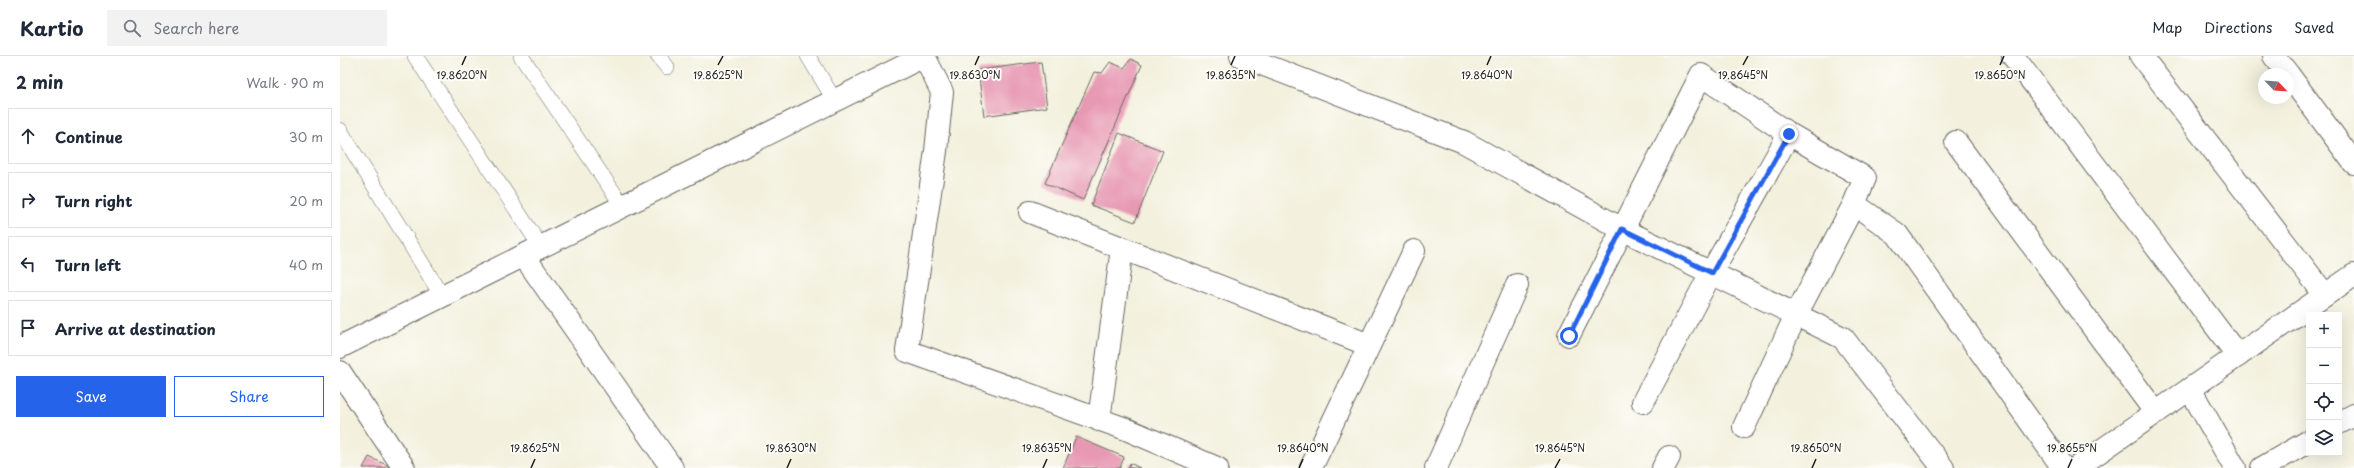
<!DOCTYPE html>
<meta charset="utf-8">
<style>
:root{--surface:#fff;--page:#f2f2f3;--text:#1f2937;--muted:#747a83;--line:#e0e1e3;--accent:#2563eb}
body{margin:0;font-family:"Playpen Sans",sans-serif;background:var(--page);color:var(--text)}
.controls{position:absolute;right:12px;bottom:12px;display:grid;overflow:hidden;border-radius:0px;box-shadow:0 4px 16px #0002}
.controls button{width:36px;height:36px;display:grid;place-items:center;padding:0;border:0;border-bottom:1px solid var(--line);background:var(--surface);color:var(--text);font:20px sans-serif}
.compass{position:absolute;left:1918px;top:12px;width:36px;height:36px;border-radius:50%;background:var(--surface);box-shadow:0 4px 16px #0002;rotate:115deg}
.stop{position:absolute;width:12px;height:12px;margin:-9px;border:3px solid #2563eb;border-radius:50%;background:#fff}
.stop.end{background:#2563eb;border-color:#fff;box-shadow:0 1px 4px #0008}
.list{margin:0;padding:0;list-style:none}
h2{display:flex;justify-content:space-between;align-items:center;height:52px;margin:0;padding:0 16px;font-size:17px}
h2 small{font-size:13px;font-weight:400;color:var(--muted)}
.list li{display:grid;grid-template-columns:26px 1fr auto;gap:12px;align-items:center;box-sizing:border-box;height:56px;margin:0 8px 8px;padding:0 8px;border:1px solid var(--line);border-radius:0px}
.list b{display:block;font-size:15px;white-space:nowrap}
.list em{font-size:13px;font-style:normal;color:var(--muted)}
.actions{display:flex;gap:8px;padding:12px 16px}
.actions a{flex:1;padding:9px 0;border:1px solid var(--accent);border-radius:0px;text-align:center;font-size:14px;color:var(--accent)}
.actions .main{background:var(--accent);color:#fff}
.icon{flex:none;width:22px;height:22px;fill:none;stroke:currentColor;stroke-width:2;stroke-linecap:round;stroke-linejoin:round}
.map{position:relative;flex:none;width:2014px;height:412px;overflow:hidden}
header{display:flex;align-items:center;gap:24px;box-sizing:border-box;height:56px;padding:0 20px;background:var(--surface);border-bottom:1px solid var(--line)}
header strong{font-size:19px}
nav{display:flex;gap:22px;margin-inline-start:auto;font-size:14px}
.search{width:280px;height:36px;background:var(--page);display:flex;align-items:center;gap:10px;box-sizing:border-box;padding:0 14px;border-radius:0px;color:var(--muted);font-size:15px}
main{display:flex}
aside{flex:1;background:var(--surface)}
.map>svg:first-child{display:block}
.building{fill:#e798b3}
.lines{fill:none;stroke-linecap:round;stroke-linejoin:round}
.service-casing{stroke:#676660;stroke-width:16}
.minor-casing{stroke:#676660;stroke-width:24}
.tertiary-casing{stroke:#676660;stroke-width:24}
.service{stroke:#fff;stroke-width:15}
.minor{stroke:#fff;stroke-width:22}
.tertiary{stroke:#fff;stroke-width:22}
.route{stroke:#2563eb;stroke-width:5}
.ticks{fill:none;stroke:#1c1c1c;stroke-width:1.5}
.ticks-label{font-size:10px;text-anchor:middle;fill:#1c1c1c;stroke:#fdfcf7;stroke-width:4;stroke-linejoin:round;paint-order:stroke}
</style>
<header>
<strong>Kartio</strong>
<div class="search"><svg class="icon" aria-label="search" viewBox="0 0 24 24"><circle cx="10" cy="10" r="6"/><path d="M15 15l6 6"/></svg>Search here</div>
<nav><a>Map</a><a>Directions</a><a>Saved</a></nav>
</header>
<main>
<aside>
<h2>2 min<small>Walk · 90 m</small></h2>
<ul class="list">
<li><svg class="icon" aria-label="ahead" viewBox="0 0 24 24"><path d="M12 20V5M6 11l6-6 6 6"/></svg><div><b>Continue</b></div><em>30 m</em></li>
<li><svg class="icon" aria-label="right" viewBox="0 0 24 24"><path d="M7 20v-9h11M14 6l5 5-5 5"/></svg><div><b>Turn right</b></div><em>20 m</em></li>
<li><svg class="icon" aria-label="left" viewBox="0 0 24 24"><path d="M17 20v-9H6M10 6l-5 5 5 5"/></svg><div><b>Turn left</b></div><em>40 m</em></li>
<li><svg class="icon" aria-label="arrive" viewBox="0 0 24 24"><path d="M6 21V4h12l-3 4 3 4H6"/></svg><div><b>Arrive at destination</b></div></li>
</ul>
<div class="actions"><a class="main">Save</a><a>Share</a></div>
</aside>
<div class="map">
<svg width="2014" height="412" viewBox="0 0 2014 412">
<rect width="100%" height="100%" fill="#fdfcf7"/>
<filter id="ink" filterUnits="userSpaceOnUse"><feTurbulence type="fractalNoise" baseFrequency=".025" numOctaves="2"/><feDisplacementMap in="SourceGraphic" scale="8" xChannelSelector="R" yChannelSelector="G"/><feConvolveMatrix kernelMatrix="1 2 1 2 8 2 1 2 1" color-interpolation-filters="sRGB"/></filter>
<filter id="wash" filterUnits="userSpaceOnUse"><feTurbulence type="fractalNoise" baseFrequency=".012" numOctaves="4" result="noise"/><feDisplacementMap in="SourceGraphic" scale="16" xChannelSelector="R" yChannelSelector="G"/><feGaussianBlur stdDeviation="0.9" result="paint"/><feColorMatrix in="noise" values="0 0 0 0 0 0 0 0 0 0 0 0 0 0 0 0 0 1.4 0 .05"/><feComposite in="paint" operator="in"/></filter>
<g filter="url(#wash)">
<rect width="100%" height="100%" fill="#f3f0dd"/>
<g id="blocks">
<path class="building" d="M791 3 802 9 743 144 705 127 754 16 762 17 770 6 784 12Z
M701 6 707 51 644 60 638 14Z
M779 77 823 95 795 166 751 149Z
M736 381 784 401 780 412H723Z
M29 401 49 410 47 412H23Z
M790 407 800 412H788Z"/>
</g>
</g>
<g filter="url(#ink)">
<use href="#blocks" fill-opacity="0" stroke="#676660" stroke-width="1"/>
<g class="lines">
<defs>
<path id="service" d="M75 0 201 191
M181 0 282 149
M318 0 327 11
M468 0 495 45
M0 74 102 240"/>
<path id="minor" d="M584 0 602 36 596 95 567 295 786 373 877 412
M901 0 1124 86 1282 173 1503 282 1603 412
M1673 0 1898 300
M1801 0 1985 239
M1934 0 1948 18
M1948 18 2014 107
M1616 86 1816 357
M1514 148 1557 178 1723 412
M690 156 1029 289
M184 200 332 412
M1229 279 1361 19 1449 78 1525 122 1514 148 1456 259 1404 371
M1850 333 1895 412
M1303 346 1371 217 1449 78
M759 364 782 192
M1999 367 2014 359
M971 412 1074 195
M1096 412 1177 229
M1323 412 1329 401
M1922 412 1969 385"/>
<path id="tertiary" d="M0 291 584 0
M0 316 64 412
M1736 412 2014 219"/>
</defs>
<use href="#service" class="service-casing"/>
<use href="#minor" class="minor-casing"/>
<use href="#tertiary" class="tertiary-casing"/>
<use href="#service" class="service"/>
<use href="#minor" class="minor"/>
<use href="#tertiary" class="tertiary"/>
</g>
</g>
<g class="lines" filter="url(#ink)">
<path class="route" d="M1229 280 1282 173 1372 217 1449 78"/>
</g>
<path class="ticks" d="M122 9 126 0M378 9 383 0M635 9 639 0M891 9 895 0M1147 9 1151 0M1403 9 1408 0M1660 9 1664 0M191 412 195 403M447 412 451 403M703 412 707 403M959 412 963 403M1215 412 1220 403M1472 412 1476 403M1728 412 1732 403"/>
<g class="ticks-label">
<text x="122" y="23">19.8620°N</text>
<text x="378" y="23">19.8625°N</text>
<text x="635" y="23">19.8630°N</text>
<text x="891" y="23">19.8635°N</text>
<text x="1147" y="23">19.8640°N</text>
<text x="1403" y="23">19.8645°N</text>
<text x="1660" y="23">19.8650°N</text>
<text x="195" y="396">19.8625°N</text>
<text x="451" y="396">19.8630°N</text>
<text x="707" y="396">19.8635°N</text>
<text x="963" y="396">19.8640°N</text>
<text x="1220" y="396">19.8645°N</text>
<text x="1476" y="396">19.8650°N</text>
<text x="1732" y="396">19.8655°N</text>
</g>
</svg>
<div class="controls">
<button>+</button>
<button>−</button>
<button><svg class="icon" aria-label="locate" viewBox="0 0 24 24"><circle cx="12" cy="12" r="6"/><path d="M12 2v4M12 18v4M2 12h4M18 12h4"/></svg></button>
<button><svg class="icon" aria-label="layers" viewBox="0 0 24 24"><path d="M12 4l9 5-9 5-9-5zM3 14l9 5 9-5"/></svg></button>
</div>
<svg class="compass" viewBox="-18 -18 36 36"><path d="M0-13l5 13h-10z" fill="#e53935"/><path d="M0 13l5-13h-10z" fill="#747a83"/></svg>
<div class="stop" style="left:1229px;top:280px"></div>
<div class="stop end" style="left:1449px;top:78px"></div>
</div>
</main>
